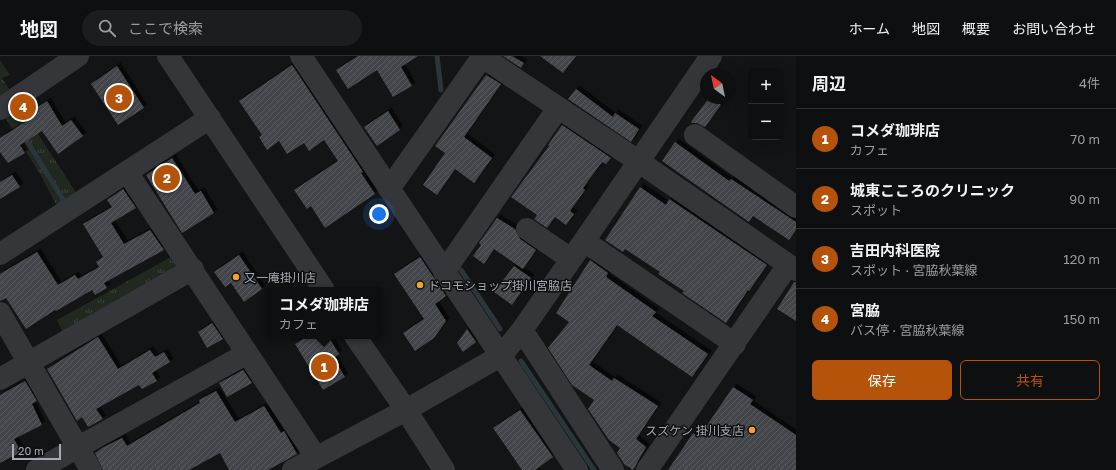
<!DOCTYPE html>
<html lang="ja">
<meta charset="utf-8">
<style>
:root{--surface:#0e0f10;--page:#1c1d1e;--text:#f1f3f6;--muted:#9b9c9f;--line:#2e2f30;--accent:#b45309}
body{margin:0;font-family:"Golos Text","Noto Sans JP",sans-serif;background:var(--page);color:var(--text)}
.controls{position:absolute;right:12px;top:12px;display:grid;overflow:hidden;border-radius:6px;box-shadow:0 4px 16px #0002}
.controls button{width:36px;height:36px;display:grid;place-items:center;padding:0;border:0;border-bottom:1px solid var(--line);background:var(--surface);color:var(--text);font:20px sans-serif}
.compass{position:absolute;left:700px;top:12px;width:36px;height:36px;border-radius:50%;background:var(--surface);box-shadow:0 4px 16px #0002;rotate:327deg}
.scale{position:absolute;left:12px;bottom:10px;width:49px;box-sizing:border-box;padding-left:4px;border:2px solid #a5abb6;border-top:0;font-size:11px;line-height:14px;white-space:nowrap;color:#a5abb6;-webkit-text-stroke:3px #0f0f10;paint-order:stroke}
.you{position:absolute;left:379px;top:158px;width:14px;height:14px;margin:-10px;border:3px solid #fff;border-radius:50%;background:#1a73e8;box-shadow:0 0 0 6px #1a73e833}
.badge{display:grid;place-items:center;width:26px;height:26px;border-radius:50%;background:var(--accent);color:#fff;font-size:13px;font-weight:700}
.pin{position:absolute;translate:-50% -50%;border:2px solid #fff;box-shadow:0 1px 4px #0006}
.popup{position:absolute;left:265px;top:231px;width:118px;height:52px;box-sizing:border-box;display:grid;place-content:center;border-radius:6px;background:var(--surface);filter:drop-shadow(0 1px 3px #0005);font-size:13px;white-space:nowrap;color:var(--muted)}
.popup b{font-size:15px;color:var(--text)}
.popup::after{content:'';position:absolute;left:50%;top:100%;margin-left:-8px;border:8px solid transparent;border-top-color:var(--surface)}
.list{margin:0;padding:0;list-style:none}
h2{display:flex;justify-content:space-between;align-items:center;height:52px;margin:0;padding:0 16px;font-size:17px}
h2 small{font-size:13px;font-weight:400;color:var(--muted)}
.list li{display:grid;grid-template-columns:26px 1fr auto;gap:12px;align-items:center;box-sizing:border-box;height:60px;padding:0 16px;border-top:1px solid var(--line)}
.list b{display:block;font-size:15px;white-space:nowrap}
.list p{margin:0;font-size:13px;white-space:nowrap;color:var(--muted)}
.list em{font-size:13px;font-style:normal;color:var(--muted)}
.actions{display:flex;gap:8px;padding:12px 16px}
.actions a{flex:1;padding:9px 0;border:1px solid var(--accent);border-radius:6px;text-align:center;font-size:14px;color:var(--accent)}
.actions .main{background:var(--accent);color:#fff}
.icon{flex:none;width:22px;height:22px;fill:none;stroke:currentColor;stroke-width:2;stroke-linecap:round;stroke-linejoin:round}
.map{position:relative;flex:none;width:796px;height:414px;overflow:hidden}
header{display:flex;align-items:center;gap:24px;box-sizing:border-box;height:56px;padding:0 20px;background:var(--surface);border-bottom:1px solid var(--line)}
header strong{font-size:19px}
nav{display:flex;gap:22px;margin-inline-start:auto;font-size:14px}
.search{width:280px;height:36px;background:var(--page);display:flex;align-items:center;gap:10px;box-sizing:border-box;padding:0 14px;border-radius:22px;color:var(--muted);font-size:15px}
main{display:flex}
aside{flex:1;background:var(--surface)}
.map>svg:first-child{display:block}
.grass{fill:url(#grass-tufts)}
.lines{fill:none;stroke-linecap:round;stroke-linejoin:round}
.stream{stroke:#2b363b;stroke-width:5}
.building{fill:url(#building-hatch);filter:url(#shadow)}
.minor{stroke:#34363a;stroke-width:22}
.poi-dot{fill:#f6a12b;stroke:#0f0f10;stroke-width:1.5}
.labels{text-anchor:middle;dominant-baseline:central;stroke-width:3;stroke-linejoin:round;paint-order:stroke}
.poi-label{font-size:12px;fill:#a5abb6;stroke:#0f0f10;text-anchor:start}
</style>
<header>
<strong>地図</strong>
<div class="search"><svg class="icon" aria-label="search" viewBox="0 0 24 24"><circle cx="10" cy="10" r="6"/><path d="M15 15l6 6"/></svg>ここで検索</div>
<nav><a>ホーム</a><a>地図</a><a>概要</a><a>お問い合わせ</a></nav>
</header>
<main>
<div class="map">
<svg width="796" height="414" viewBox="0 0 796 414">
<defs>
<pattern id="grass-tufts" width="24" height="20" patternUnits="userSpaceOnUse"><rect width="24" height="20" fill="#202820"/><path d="M3 7l-1-3M5 7V3M7 7l1-3M15 17l-1-3M17 17v-4M19 17l1-3" fill="none" stroke="#3d443e"/></pattern>
<pattern id="building-hatch" width="6" height="6" patternUnits="userSpaceOnUse"><rect width="6" height="6" fill="#424448"/><path d="M-1 1l2-2M0 6l6-6M5 7l2-2" fill="none" stroke="#5a5c60"/></pattern>
<filter id="shadow"><feDropShadow dx="3.5" dy="-3.5" stdDeviation="0" flood-color="#0009"/></filter>
</defs>
<rect width="100%" height="100%" fill="#131415"/>
<path class="grass" d="M0 4 10 19 2 22 77 138 57 150 40 118 0 53Z
M171 201 178 213 64 279 57 264Z"/>
<g class="lines">
<path class="stream" d="M437 0 441 34
M24 80 64 145 61 147
M461 214 500 273
M521 305 594 414"/>
</g>
<path class="building" d="M358 0H418L401 11 412 30 393 41 377 14 348 33 336 14Z
M503 0H512L524 7 521 12Z
M540 0H576L563 17Z
M292 9 363 116 361 117 375 138 325 172 311 150 307 153 294 134 338 105 324 84 309 95 304 87 287 98 279 85 267 94 259 81 262 79 239 45Z
M117 10 144 52 118 69 91 28Z
M486 19 501 28 464 81 492 102 474 127 455 113 437 139 423 129 445 97 435 90Z
M576 33 613 61 615 57 639 73 631 86 568 43Z
M709 42H712L721 49 705 71 697 67H692L691 66Z
M47 45 62 70 71 64 83 80 58 98 42 75 20 89 25 97 8 107 0 96V82L30 63 27 58Z
M388 55 400 74 377 90 364 71Z
M562 69 611 102 606 108 602 106 583 132 585 134 570 155 574 158 566 169 555 161 547 172 534 163 537 159 511 141 549 90 548 89Z
M675 86 729 125 731 123 796 166V174L789 184 753 160 749 166 662 105Z
M172 102 195 138 201 135 214 157 182 177 146 119Z
M12 119 20 131 0 143V126Z
M640 131 666 149 669 143 767 209 749 235 748 234 726 267 682 237 684 235 658 218 660 216 625 193 623 196 605 184Z
M123 133 136 152 111 167 124 188 150 174 164 194 104 227 107 232 95 239 92 234 56 255 55 254 26 273 6 242 0 245V218L37 196 58 229 75 219 78 223 99 211 96 206 103 201 83 168 112 151 107 144Z
M497 162 515 173 520 183 536 194 523 213 494 193 484 208 473 200 481 189 479 187Z
M239 199 262 233 244 246 231 227 225 231 214 216Z
M420 201 446 240 435 248 446 265 434 282 415 295 403 277 424 263 394 218Z
M590 204 608 217 606 221 656 256 652 260 708 298 692 321 617 269 589 309 612 325 614 322 658 350 636 383 646 391 633 414 624 408 617 397 620 392 609 384 588 353 594 344 572 329 548 292 569 266 556 257Z
M514 210 531 222 512 249 494 236Z
M794 226H796V265L777 253Z
M212 267 223 283 207 292 198 276Z
M467 273 476 286 463 296 457 287Z
M308 280H328L339 298 333 302 345 321 323 334 295 288Z
M98 281 118 313 150 294 155 301 164 296 170 306 152 317 157 325 142 333 139 329 96 353 103 363 88 371 82 361 77 365 47 313Z
M243 314 252 327 227 341 219 327Z
M25 325 37 345 32 348 42 369 14 383 21 396 0 407V339Z
M733 331 753 344 750 348 796 379V414H668L693 377 699 381Z
M216 335 235 366 264 350 281 377 284 375 297 398 268 414H229L220 397 189 414H103L95 397 102 392 122 382 127 390 200 347 199 344Z
M520 354 553 401 535 414H522L493 372Z"/>
<g class="lines">
<path class="minor" d="M168 0 324 234
M301 0 577 414
M481 0 638 105 796 214
M0 53 78 0
M695 79 796 151
M127 116 316 401
M389 133 483 0
M527 173 571 203
M584 185 735 288
M0 198 210 62
M444 216 558 52
M0 257 91 414
M522 274 613 414
M355 280 406 354 444 414
M0 323 193 213
M37 414 246 298
M293 414 406 354 502 299 522 274 584 185 711 0
M647 414 788 209"/>
</g>
<g class="poi-dot">
<circle cx="236" cy="221" r="4"/>
<circle cx="420" cy="229" r="4"/>
<circle cx="752" cy="374" r="4"/>
</g>
<g class="labels">
<g class="poi-label">
<text x="244" y="221">又一庵掛川店</text>
<text x="428" y="229">ドコモショップ掛川宮脇店</text>
<text x="744" y="374" text-anchor="end">スズケン 掛川支店</text>
</g>
</g>
</svg>
<div class="controls">
<button>+</button>
<button>−</button>
</div>
<svg class="compass" viewBox="-18 -18 36 36"><path d="M0-13l5 13h-10z" fill="#e53935"/><path d="M0 13l5-13h-10z" fill="#9b9c9f"/></svg>
<div class="scale">20 m</div>
<div class="you"></div>
<div class="pin badge" style="left:324px;top:311px">1</div>
<div class="popup"><b>コメダ珈琲店</b>カフェ</div>
<div class="pin badge" style="left:167px;top:122px">2</div>
<div class="pin badge" style="left:119px;top:42px">3</div>
<div class="pin badge" style="left:23px;top:51px">4</div>
</div>
<aside>
<h2>周辺<small>4件</small></h2>
<ul class="list">
<li><span class="badge">1</span><div><b>コメダ珈琲店</b><p>カフェ</p></div><em>70 m</em></li>
<li><span class="badge">2</span><div><b>城東こころのクリニック</b><p>スポット</p></div><em>90 m</em></li>
<li><span class="badge">3</span><div><b>吉田内科医院</b><p>スポット · 宮脇秋葉線</p></div><em>120 m</em></li>
<li><span class="badge">4</span><div><b>宮脇</b><p>バス停 · 宮脇秋葉線</p></div><em>150 m</em></li>
</ul>
<div class="actions"><a class="main">保存</a><a>共有</a></div>
</aside>
</main>
